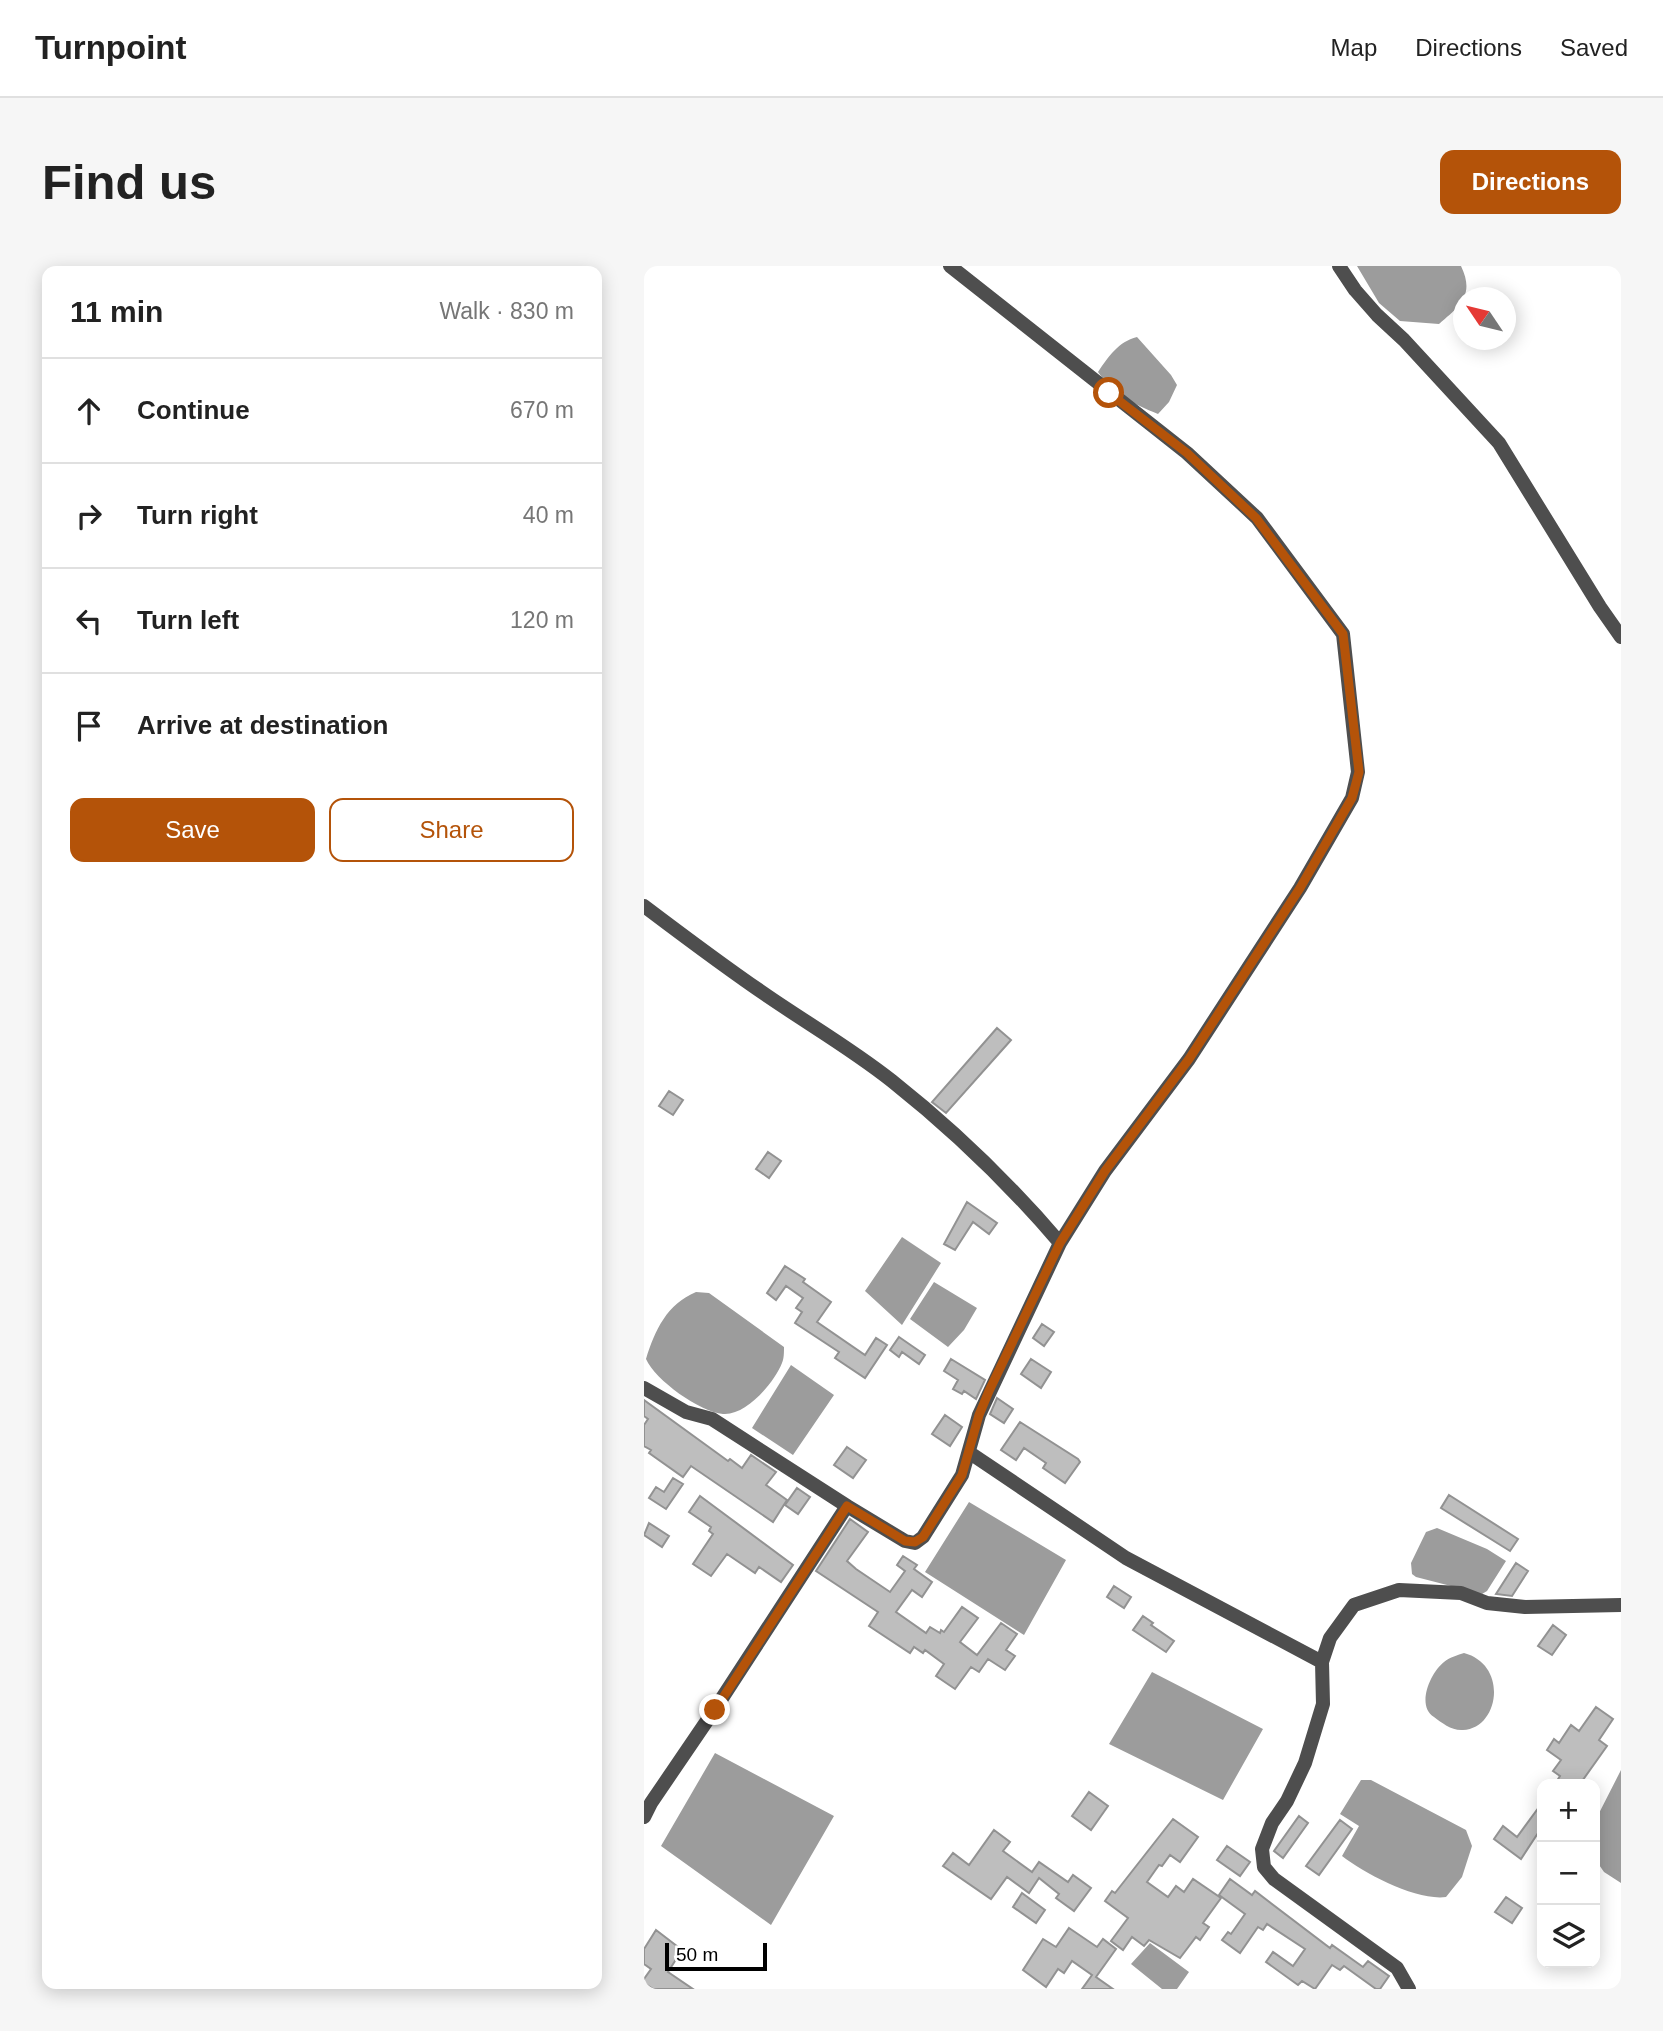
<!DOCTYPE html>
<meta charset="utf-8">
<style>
:root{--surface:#fff;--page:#f6f6f6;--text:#222;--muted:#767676;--line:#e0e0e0;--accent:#b45309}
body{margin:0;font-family:Arial,sans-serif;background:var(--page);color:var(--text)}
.controls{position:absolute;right:21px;bottom:21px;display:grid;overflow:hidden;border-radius:14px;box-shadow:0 4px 18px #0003}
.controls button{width:63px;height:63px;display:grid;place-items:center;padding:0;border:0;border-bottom:2px solid var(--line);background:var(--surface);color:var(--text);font:35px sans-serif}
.compass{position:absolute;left:809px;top:21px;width:63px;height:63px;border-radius:50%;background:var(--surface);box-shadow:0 4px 18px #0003;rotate:305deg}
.scale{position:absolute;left:21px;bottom:18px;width:102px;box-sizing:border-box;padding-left:7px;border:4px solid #000;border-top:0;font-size:19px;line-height:24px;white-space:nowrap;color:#000;-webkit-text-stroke:5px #fff;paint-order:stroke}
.stop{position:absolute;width:21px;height:21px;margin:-16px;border:5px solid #b45309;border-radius:50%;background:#fff}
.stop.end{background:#b45309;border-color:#fff;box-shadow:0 2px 7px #0008}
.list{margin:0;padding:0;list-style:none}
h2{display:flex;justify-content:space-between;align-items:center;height:91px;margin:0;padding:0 28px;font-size:30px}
h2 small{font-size:23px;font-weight:400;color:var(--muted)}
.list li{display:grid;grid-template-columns:46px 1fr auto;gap:21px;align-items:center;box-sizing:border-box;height:105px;padding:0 28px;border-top:2px solid var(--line)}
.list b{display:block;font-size:26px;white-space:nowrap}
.list em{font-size:23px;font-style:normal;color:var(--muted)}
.actions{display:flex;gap:14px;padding:21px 28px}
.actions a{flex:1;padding:16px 0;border:2px solid var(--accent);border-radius:14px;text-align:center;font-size:24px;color:var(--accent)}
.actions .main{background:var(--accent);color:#fff}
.icon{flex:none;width:38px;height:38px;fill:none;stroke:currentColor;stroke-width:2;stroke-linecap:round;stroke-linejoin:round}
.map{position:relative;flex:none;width:977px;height:1723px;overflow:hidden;border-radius:14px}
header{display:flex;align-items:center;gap:42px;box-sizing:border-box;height:98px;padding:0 35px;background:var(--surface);border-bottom:2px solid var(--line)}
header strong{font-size:33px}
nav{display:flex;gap:38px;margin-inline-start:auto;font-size:24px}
.intro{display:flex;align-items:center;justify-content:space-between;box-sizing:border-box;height:168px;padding:0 42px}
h1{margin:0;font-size:49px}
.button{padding:18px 32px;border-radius:14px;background:var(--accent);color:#fff;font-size:24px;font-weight:700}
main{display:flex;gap:42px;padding:0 42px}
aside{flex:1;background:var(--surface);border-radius:14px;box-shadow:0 4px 18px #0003}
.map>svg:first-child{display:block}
.water{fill:#9c9c9c}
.building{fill:#bebebe;stroke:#929292;stroke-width:2}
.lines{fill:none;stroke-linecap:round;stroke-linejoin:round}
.minor{stroke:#4e4e4e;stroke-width:14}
.route{stroke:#b45309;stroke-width:9}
</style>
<header>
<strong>Turnpoint</strong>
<nav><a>Map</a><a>Directions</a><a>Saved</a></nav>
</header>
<div class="intro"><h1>Find us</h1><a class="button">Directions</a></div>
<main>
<aside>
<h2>11 min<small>Walk · 830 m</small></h2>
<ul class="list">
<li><svg class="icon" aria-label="ahead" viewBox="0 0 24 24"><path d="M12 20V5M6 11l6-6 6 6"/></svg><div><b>Continue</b></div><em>670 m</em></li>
<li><svg class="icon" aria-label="right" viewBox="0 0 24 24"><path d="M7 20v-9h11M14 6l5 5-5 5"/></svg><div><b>Turn right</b></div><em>40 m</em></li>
<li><svg class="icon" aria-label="left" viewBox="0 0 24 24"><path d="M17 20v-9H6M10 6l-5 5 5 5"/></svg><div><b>Turn left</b></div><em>120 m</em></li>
<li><svg class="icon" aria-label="arrive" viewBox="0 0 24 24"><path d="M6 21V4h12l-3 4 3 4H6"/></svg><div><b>Arrive at destination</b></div></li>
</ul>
<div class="actions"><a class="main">Save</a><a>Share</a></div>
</aside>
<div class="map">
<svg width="977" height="1723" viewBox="0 0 977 1723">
<rect width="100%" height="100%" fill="#fff"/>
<path class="water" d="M713 0H817C831 29 816 40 795 58L756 55 735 37Z
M493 71 527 109 533 119 525 136 514 148C489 138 470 128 454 106 465 90 474 76 493 71Z
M258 971 297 997 258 1059 221 1025Z
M290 1016 333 1042 320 1064 304 1081 266 1053Z
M52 1026 65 1027 140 1081C140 1086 140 1093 138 1097 130 1117 102 1150 79 1148 56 1146 11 1114 2 1093 11 1064 23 1038 52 1026Z
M147 1099 190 1129 149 1189 108 1162Z
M325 1236 422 1294 380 1369 281 1306Z
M793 1262 843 1283 862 1295 843 1325 838 1328 772 1311 768 1308 767 1297 782 1266Z
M820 1387C865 1399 855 1463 819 1464 808 1465 798 1457 790 1451 772 1440 786 1407 800 1396 806 1391 814 1389 820 1387Z
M508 1406 619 1463 579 1534 465 1478Z
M71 1487 190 1550 127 1659 17 1580Z
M977 1504V1617L960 1606 951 1593V1555Z
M717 1514H727L822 1564 828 1580 818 1611 802 1631C773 1635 721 1608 698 1590L715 1560 696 1548Z
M506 1677 545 1706 533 1723H518L487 1698Z"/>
<path class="building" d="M353 762 367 774 302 847 288 836Z
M25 825 39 834 29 849 15 840Z
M124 886 137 895 125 912 112 903Z
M323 936 353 957 345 968 329 956 311 984 300 978Z
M141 1000 161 1013 159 1016 187 1036 173 1056 221 1089 232 1072 243 1079 221 1112 191 1092 195 1086 151 1057 158 1046 152 1042 159 1032 142 1020 132 1034 123 1027Z
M398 1058 410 1066 400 1080 389 1072Z
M255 1071 281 1089 275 1098 258 1086 255 1091 246 1084Z
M307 1093 341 1114 332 1133 320 1125 318 1128 309 1123 314 1114 300 1105Z
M387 1093 407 1106 397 1122 377 1108Z
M353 1132 369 1143 360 1157 346 1148Z
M0 1134 84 1195 86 1193 98 1202 107 1189 132 1206 122 1219 143 1234 129 1256 47 1200 39 1211 5 1187 7 1184 0 1180V1159L4 1153 0 1150Z
M301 1149 318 1161 306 1180 288 1168Z
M376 1156 434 1193 436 1196 421 1217 399 1202 402 1197 380 1182 372 1194 357 1184Z
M203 1181 222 1194 209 1212 190 1199Z
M29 1212 39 1218 22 1243 5 1232 12 1221 20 1226Z
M153 1222 166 1231 154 1248 141 1239Z
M805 1229 874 1273 866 1285 797 1242Z
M56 1230 149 1299 137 1316 115 1301 111 1307 83 1288 67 1310 49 1298 69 1268 65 1265 67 1261 45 1246Z
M206 1253 224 1266 203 1295 212 1303 246 1326 261 1305 253 1299 259 1290 273 1299 270 1303 288 1316 278 1331 268 1324 252 1346 282 1367 286 1361 296 1367 297 1364 300 1366 318 1341 334 1352 316 1376 333 1389 357 1357 373 1368 362 1384 371 1390 361 1404 344 1393 335 1406 327 1401 311 1423 292 1410 300 1398 281 1384 279 1387 270 1381 266 1387 225 1360 234 1346 172 1305Z
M5 1257 25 1270 18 1281 0 1269Z
M872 1297 884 1305 868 1330 852 1328Z
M470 1320 487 1331 480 1342 463 1331Z
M499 1350 509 1357 507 1359 530 1375 522 1386 489 1364Z
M909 1359 922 1369 908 1389 894 1380Z
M952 1441 969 1453 955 1474 963 1480 936 1518H911L916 1510 909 1505 917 1494 903 1484 910 1473 915 1477 927 1459 935 1465Z
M445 1526 464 1540 447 1564 428 1550Z
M898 1537V1561L877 1593 850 1573 859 1560 873 1571Z
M655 1550 664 1557 639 1592 630 1585Z
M529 1553 554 1571 536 1596 526 1589 518 1600 515 1599 503 1616 524 1631 532 1620 540 1626 549 1613 577 1632 559 1657 565 1661 556 1674 552 1671 536 1692 505 1674 500 1680 488 1671 479 1684 467 1675 484 1652 461 1635 468 1625 471 1627Z
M696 1554 708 1563 675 1609 662 1600Z
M350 1564 366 1576 359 1585 388 1606 395 1596 424 1616 429 1609 447 1622 430 1645 412 1632 415 1628 395 1612 385 1627 363 1611 347 1633 299 1600 309 1587 325 1599Z
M583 1580 606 1596 596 1610 573 1594Z
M586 1613 608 1629 611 1625 686 1682 688 1679 719 1701 724 1695 745 1710 736 1723H732L700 1700 696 1704 688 1699 671 1723 658 1715 654 1719 622 1696 629 1686 649 1700 661 1683 623 1658 619 1664 614 1661 596 1687 578 1674 584 1666 587 1668 601 1648 575 1629Z
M378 1627 401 1644 392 1657 369 1641Z
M862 1631 878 1642 868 1657 851 1646Z
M425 1662 453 1681 459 1673 472 1683 452 1711 469 1723H438L448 1709 428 1695 420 1707 414 1703 402 1721 379 1704 399 1673 412 1681Z
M12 1664 38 1684 24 1706 49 1723H9L0 1717V1713L7 1703 0 1698V1683Z"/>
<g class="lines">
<path class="minor" d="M695 0 711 24 733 49 760 74 855 177 956 341 977 371
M0 640C41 671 82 702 125 731 166 759 209 784 248 815 311 865 364 916 416 977
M0 1122 42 1146 68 1153 203 1240
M326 1187 482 1292 678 1396
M0 1551 7 1537 71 1443 203 1240 261 1275 271 1277 279 1271 318 1209 335 1149 416 977 461 905 545 793 656 622 708 532 714 506 699 368 613 252 543 187 306 0
M765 1723 753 1702 630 1613 620 1601 618 1583 628 1557 643 1535 661 1497 679 1438 678 1396 686 1372 710 1339 755 1324 817 1327 843 1337 881 1341 977 1339"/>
</g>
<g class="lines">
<path class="route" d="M71 1444 203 1240 261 1275 271 1276 279 1271 318 1209 335 1149 345 1125 416 977 461 905 545 793 656 622 708 532 715 506 699 368 612 252 543 187 465 127"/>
</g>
</svg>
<div class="controls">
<button>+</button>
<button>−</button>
<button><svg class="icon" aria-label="layers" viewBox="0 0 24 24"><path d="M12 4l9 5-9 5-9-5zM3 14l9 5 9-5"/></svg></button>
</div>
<svg class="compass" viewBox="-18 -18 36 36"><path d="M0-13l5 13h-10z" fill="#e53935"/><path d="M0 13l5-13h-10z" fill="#767676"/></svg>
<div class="scale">50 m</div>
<div class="stop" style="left:465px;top:127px"></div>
<div class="stop end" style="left:71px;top:1444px"></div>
</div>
</main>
